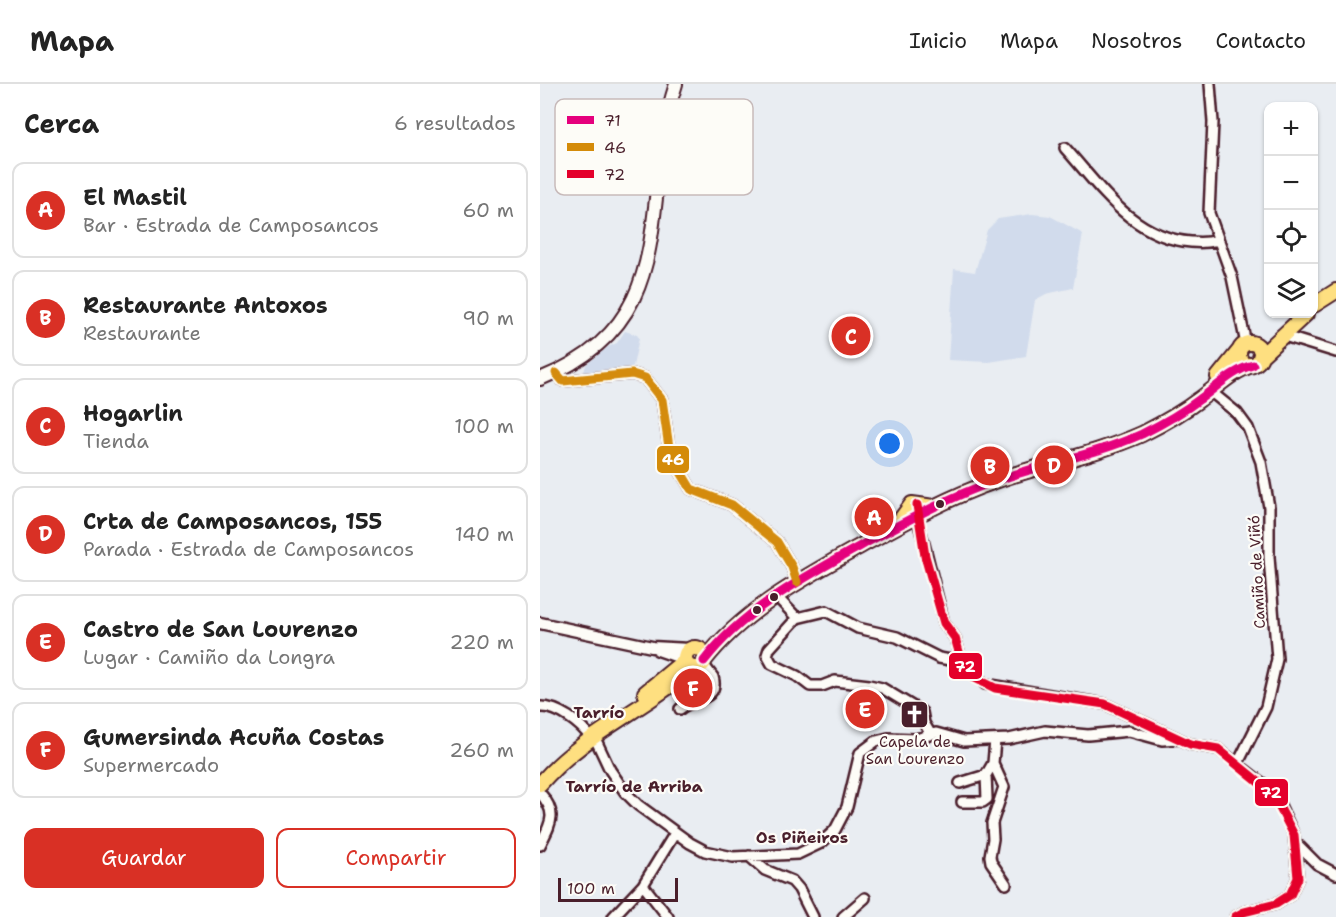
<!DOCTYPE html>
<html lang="es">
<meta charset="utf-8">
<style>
:root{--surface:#fff;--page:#f2f2f2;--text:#222;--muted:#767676;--line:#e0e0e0;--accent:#d93025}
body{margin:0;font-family:"Shantell Sans",sans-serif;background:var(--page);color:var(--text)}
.controls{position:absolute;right:18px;top:18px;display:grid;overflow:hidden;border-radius:12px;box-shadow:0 2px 4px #0004}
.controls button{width:54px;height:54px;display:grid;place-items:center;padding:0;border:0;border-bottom:2px solid var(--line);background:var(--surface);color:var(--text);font:30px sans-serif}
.scale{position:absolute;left:18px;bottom:15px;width:120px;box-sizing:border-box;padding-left:6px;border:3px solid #4a1f2b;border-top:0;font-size:16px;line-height:21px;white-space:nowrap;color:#4a1f2b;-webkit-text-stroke:4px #fdfcf7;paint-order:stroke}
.you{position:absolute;left:350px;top:360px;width:21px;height:21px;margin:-15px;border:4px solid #fff;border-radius:50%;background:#1a73e8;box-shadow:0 0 0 9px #1a73e833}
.badge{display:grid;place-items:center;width:39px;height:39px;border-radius:50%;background:var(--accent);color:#fff;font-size:20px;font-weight:700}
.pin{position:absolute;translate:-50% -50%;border:3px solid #fff;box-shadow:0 2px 6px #0006}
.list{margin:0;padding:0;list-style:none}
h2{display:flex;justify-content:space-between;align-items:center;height:78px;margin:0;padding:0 24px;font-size:26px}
h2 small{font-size:20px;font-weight:400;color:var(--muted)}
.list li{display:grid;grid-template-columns:39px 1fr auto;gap:18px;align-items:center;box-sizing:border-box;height:96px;margin:0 12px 12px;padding:0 12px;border:2px solid var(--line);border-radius:12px}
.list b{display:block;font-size:22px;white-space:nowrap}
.list p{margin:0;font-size:20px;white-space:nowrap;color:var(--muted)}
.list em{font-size:20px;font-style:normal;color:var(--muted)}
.actions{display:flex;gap:12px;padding:18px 24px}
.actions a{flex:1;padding:14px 0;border:2px solid var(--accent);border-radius:12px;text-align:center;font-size:21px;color:var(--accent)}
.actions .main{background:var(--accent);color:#fff}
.icon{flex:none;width:33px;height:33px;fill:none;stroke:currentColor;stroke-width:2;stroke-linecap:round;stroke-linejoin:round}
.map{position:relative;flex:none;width:796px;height:833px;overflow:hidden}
header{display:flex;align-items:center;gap:36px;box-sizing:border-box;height:84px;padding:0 30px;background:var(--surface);border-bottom:2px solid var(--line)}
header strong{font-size:28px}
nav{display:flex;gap:33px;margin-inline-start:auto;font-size:21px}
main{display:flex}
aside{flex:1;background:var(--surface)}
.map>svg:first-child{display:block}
.built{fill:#d1dbec}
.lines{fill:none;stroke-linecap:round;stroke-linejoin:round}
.minor-casing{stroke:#4a1f2b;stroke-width:14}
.tertiary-casing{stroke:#4a1f2b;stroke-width:15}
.secondary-casing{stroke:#4a1f2b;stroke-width:16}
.primary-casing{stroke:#4a1f2b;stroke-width:18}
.minor{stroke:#fdfcf7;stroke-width:9}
.tertiary{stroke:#fdfcf7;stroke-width:10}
.secondary{stroke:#fdfcf7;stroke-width:12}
.primary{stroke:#fedf80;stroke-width:14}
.bus-1-casing{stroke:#fdfcf7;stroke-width:14}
.bus-2-casing{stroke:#fdfcf7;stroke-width:14}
.bus-3-casing{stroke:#fdfcf7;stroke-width:14}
.bus-1{stroke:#e5007d;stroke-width:9}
.bus-2{stroke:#d48b09;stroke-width:9}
.bus-3{stroke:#e4002b;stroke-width:9}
.bus-dot{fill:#4a1f2b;stroke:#fdfcf7;stroke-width:2}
.labels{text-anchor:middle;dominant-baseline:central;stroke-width:4.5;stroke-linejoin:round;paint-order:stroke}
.street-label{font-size:15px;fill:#4a1f2b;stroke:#fdfcf7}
.poi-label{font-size:15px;fill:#4a1f2b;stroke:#fdfcf7}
.neighbourhood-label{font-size:16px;font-weight:bold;fill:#4a1f2b;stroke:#fdfcf7}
.key{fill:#fdfcf7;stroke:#c7baba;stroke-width:1.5}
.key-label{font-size:16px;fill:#4a1f2b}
.line-badge{stroke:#fdfcf7;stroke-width:2}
.badge-label{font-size:16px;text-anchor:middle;font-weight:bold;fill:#fff}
</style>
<header>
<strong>Mapa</strong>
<nav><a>Inicio</a><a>Mapa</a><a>Nosotros</a><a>Contacto</a></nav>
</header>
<main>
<aside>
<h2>Cerca<small>6 resultados</small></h2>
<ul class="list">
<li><span class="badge">A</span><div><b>El Mastil</b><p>Bar · Estrada de Camposancos</p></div><em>60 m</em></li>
<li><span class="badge">B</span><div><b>Restaurante Antoxos</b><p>Restaurante</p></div><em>90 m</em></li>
<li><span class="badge">C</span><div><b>Hogarlin</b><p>Tienda</p></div><em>100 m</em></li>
<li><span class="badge">D</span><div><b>Crta de Camposancos, 155</b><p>Parada · Estrada de Camposancos</p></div><em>140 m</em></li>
<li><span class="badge">E</span><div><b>Castro de San Lourenzo</b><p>Lugar · Camiño da Longra</p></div><em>220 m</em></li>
<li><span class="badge">F</span><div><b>Gumersinda Acuña Costas</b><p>Supermercado</p></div><em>260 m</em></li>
</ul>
<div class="actions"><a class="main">Guardar</a><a>Compartir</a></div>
</aside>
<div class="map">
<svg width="796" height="833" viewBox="0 0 796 833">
<rect width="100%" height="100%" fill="#e9edf2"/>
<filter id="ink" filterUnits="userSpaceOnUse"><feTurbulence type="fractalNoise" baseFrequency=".0167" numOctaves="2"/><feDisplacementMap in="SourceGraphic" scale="12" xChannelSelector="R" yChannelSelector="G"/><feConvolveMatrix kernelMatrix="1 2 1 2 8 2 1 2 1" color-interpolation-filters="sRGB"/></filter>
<g filter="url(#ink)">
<path class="built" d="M492 130 510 132 543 150 533 204 506 210 495 216 486 272 449 278 408 276 414 185 435 188 447 146 458 135Z
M85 247 97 251 99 254 93 282 87 286 50 291 44 288 46 281 68 263 77 259Z"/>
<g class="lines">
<defs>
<path id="minor" d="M670 0 673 38 669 129 692 193 706 260
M525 64C561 104 593 154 651 158 661 159 668 159 678 156
M741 251 796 268
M16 289 23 297 92 290 105 294 122 316 130 370 151 405 192 421 237 458 252 483 257 498
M670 307 697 329 708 344 721 378 729 423V473L737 575 726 623 698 679
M377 432 404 539 415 554 422 578 445 600 565 620 650 660 678 665 726 702 738 717 754 751 758 794 750 811 736 820 704 828 695 833
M237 513 257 534
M0 623C18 622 41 640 51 654
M140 625C152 615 180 616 173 593L163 580
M390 649 384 639 382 628 342 604 329 601 295 597 282 602H270L257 592 232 580 227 571 229 565 257 534 286 527 318 544 357 553 399 574 422 578
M54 652 70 686 85 708 98 721 150 759 165 767 193 773 258 770 281 759 295 746 307 723 320 669 336 657 348 654 376 655 396 649 424 657 469 655 505 647 548 651 589 647 622 656 639 655
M455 656 453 679 464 703 452 739 453 755 450 772 451 778 466 800
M420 699 446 691
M0 709C18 729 11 739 0 761
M422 718H443L447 715 446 691 453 679
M757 760 777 780 796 790
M209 772 225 786 252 797 259 805 273 833
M103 801 128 833
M73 833 103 801 135 749
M303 833 325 814"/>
<path id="tertiary" d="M0 539 112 563 149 565
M118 566 144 575"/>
<path id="secondary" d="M0 295C146 236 97 118 136 0"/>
<path id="primary" d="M774 221 796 207
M699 270a11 11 0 1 1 22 0a11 11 0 1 1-22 0Z
M720 273 766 230
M678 293 699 267
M358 439 372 420 394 423
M145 574a10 10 0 1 1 20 0a10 10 0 1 1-20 0Z
M164 577C205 524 267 492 324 460 366 437 409 413 455 397 503 380 555 371 602 350 622 340 643 328 660 315 677 303 693 286 713 281
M105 609 145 576
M0 700C43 650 104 626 153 584"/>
</defs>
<use href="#minor" class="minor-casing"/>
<use href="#tertiary" class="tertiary-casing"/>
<use href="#secondary" class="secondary-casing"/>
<use href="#primary" class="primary-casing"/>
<use href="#minor" class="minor"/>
<use href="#tertiary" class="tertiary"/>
<use href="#secondary" class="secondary"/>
<use href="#primary" class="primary"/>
<defs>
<path id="bus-1" d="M164 577C205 524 267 492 324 460 366 437 409 413 455 397 503 380 555 371 602 350 622 340 643 328 660 315 677 303 693 286 713 281"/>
<path id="bus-2" d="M16 289 23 297 92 290 105 294 122 316 130 370 151 405 192 421 237 458 252 483 257 498"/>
<path id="bus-3" d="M377 421 385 472 404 539 415 554 422 578 435 594 455 604 565 620 650 660 678 665 732 709 754 751 758 794 750 811 736 820 704 828 695 833"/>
</defs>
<use href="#bus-1" class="bus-1-casing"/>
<use href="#bus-2" class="bus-2-casing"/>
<use href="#bus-3" class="bus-3-casing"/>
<use href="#bus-1" class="bus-1"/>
<use href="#bus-2" class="bus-2"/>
<use href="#bus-3" class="bus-3"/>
</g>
</g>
<defs>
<symbol id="church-square" viewBox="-11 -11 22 22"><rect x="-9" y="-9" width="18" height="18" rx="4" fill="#4a1f2b" stroke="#fdfcf7"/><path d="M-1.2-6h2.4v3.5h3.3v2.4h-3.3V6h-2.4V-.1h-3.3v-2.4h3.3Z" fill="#fff"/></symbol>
</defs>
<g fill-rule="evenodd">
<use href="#church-square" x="358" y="614" width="33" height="33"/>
</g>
<g class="bus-dot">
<circle cx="400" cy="420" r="5"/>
<circle cx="234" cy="513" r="5"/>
<circle cx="217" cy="526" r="5"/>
</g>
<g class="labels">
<g class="street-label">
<text transform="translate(717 488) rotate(-93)">Camiño de Viñó</text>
</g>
<g class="poi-label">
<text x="375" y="658">Capela de<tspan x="375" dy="17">San Lourenzo</tspan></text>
</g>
<g class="neighbourhood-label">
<text x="59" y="628">Tarrío</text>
<text x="94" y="702">Tarrío de Arriba</text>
<text x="262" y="753">Os Piñeiros</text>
</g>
</g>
<rect x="15" y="15" width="198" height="96" rx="9" class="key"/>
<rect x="27" y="32" width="27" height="8" fill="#e5007d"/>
<rect x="27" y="59" width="27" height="8" fill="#d48b09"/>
<rect x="27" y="86" width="27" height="8" fill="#e4002b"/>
<g class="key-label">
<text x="64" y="42">71</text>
<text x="64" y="69">46</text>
<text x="64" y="96">72</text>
</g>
<g class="line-badge">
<rect x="116" y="361" width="34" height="29" rx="6" fill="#d48b09"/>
<rect x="408" y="568" width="35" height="28" rx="6" fill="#e4002b"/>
<rect x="714" y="694" width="35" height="29" rx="6" fill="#e4002b"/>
</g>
<g class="badge-label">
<text x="133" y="381">46</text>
<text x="425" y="588">72</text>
<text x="731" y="714">72</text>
</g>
</svg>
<div class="controls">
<button>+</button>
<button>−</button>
<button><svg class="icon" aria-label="locate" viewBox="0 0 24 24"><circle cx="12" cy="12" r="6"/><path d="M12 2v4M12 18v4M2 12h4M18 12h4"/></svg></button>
<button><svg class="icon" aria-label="layers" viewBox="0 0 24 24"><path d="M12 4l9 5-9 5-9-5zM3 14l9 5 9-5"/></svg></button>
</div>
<div class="scale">100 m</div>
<div class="you"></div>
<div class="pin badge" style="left:334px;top:433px">A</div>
<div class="pin badge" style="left:450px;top:382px">B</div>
<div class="pin badge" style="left:311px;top:252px">C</div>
<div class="pin badge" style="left:514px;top:381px">D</div>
<div class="pin badge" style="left:325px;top:625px">E</div>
<div class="pin badge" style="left:153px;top:604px">F</div>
</div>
</main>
